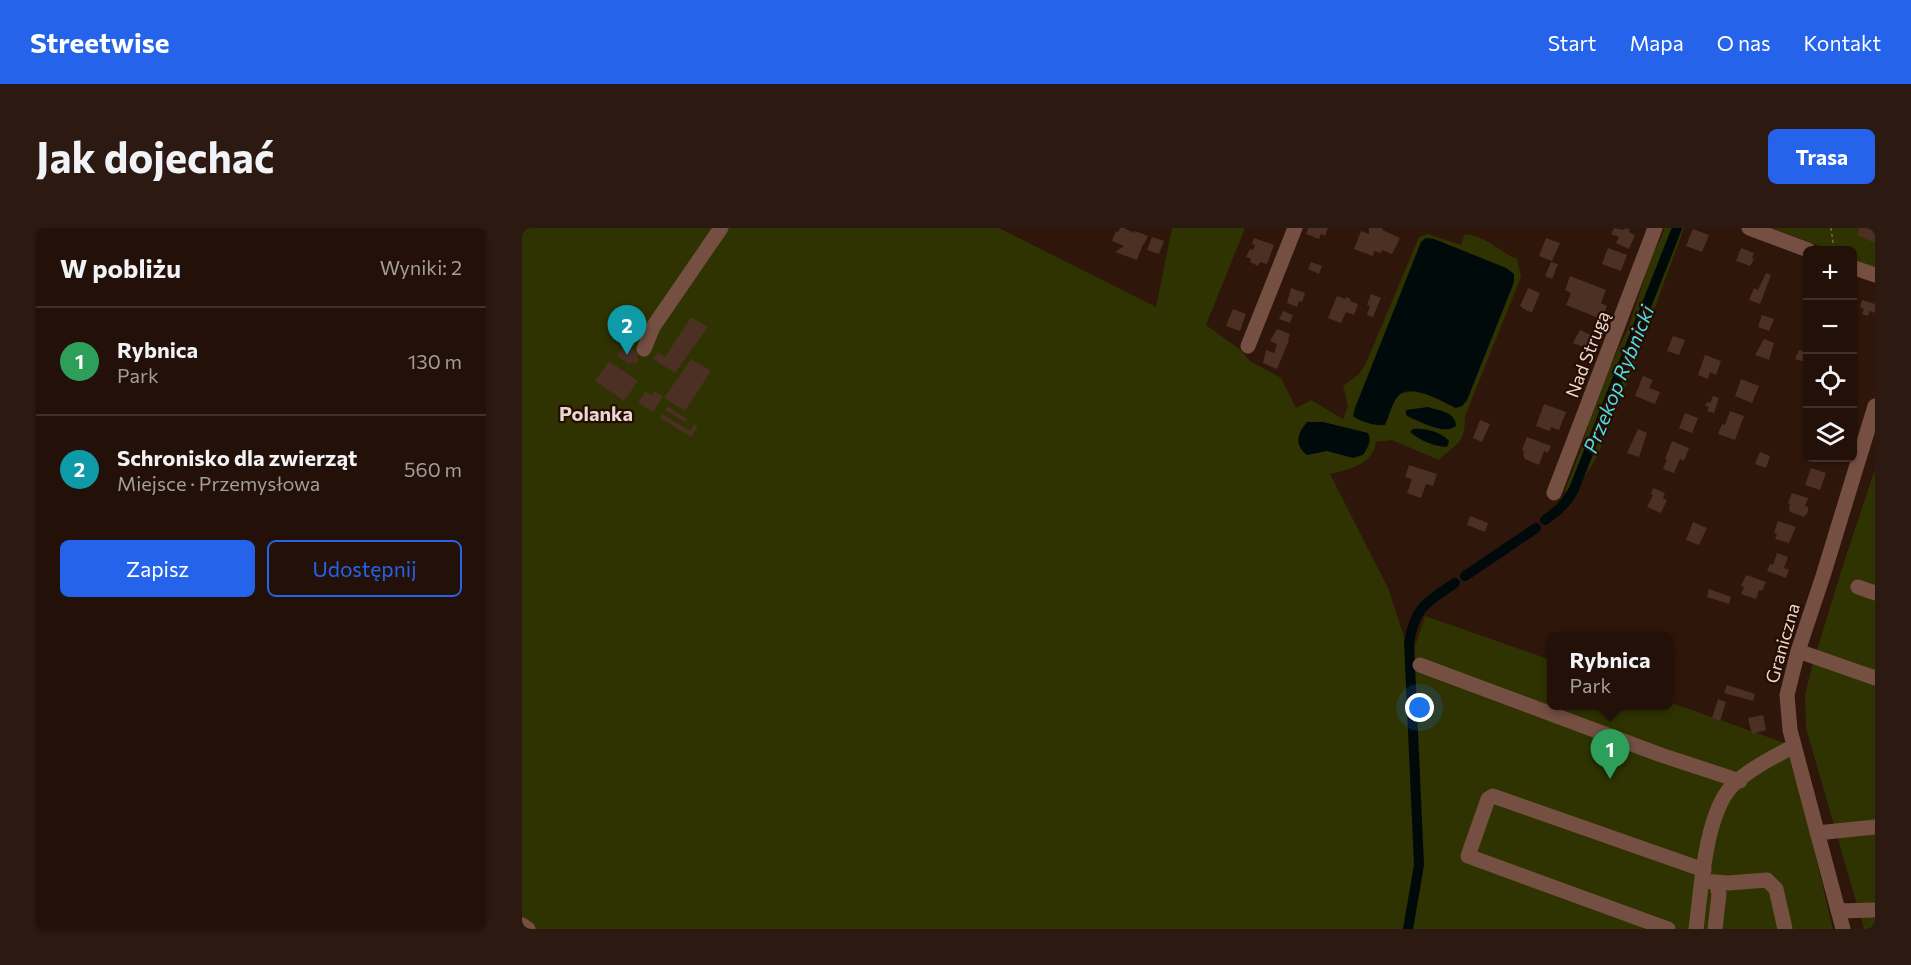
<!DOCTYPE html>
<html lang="pl">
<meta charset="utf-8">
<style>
:root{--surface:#231008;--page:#2b1912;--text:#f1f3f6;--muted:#a39d9c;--line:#403029;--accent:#2563eb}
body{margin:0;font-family:Commissioner,sans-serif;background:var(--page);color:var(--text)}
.controls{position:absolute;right:18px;top:18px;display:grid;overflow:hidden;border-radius:9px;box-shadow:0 2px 4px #0004}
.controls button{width:54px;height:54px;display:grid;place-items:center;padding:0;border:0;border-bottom:2px solid var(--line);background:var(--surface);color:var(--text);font:30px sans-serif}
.you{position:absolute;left:898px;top:480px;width:21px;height:21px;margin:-15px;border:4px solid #fff;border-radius:50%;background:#1a73e8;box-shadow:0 0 0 9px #1a73e833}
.badge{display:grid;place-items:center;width:39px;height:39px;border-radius:50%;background:var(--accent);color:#fff;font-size:20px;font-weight:700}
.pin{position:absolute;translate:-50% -50px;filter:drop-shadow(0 2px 3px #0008)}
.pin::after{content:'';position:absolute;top:32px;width:21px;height:18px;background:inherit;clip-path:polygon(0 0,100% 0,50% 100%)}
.popup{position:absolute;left:1025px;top:404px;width:126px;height:78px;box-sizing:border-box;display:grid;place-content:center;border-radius:9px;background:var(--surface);filter:drop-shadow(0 2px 4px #0005);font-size:20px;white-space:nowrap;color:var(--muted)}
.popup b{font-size:22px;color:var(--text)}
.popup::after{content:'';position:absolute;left:50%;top:100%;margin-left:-12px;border:12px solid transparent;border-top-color:var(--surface)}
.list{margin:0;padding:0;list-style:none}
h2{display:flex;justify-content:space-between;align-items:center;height:78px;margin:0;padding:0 24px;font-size:26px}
h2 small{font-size:20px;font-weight:400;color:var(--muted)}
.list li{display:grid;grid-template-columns:39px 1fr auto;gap:18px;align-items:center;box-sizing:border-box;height:108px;padding:0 24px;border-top:2px solid var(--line)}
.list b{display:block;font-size:22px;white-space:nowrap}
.list p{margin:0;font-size:20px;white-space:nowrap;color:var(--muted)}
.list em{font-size:20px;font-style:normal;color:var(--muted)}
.actions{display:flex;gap:12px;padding:18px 24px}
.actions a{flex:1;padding:14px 0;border:2px solid var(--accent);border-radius:9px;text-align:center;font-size:21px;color:var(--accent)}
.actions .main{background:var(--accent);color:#fff}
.icon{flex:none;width:33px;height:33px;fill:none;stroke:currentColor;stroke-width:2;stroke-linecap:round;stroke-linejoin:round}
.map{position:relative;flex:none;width:1353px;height:701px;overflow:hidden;border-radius:9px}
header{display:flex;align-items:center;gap:36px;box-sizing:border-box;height:84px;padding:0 30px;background:var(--accent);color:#fff}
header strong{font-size:28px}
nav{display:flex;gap:33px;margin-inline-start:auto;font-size:21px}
.intro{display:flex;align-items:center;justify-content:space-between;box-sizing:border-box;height:144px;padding:0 36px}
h1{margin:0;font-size:42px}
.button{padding:15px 27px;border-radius:9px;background:var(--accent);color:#fff;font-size:21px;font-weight:700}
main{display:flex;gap:36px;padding:0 36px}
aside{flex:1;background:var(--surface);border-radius:9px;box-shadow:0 2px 4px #0004}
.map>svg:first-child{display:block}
.green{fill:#2f3301;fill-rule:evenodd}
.water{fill:#000a0a}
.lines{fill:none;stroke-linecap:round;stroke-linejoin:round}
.canal{stroke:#000a0a;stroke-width:10}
.building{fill:#4b3023}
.path{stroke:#7b645b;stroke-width:1.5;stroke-dasharray:3 3;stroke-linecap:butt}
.minor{stroke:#754f42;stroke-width:15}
.labels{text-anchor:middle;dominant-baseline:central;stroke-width:4.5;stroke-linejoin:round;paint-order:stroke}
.street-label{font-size:18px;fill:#ead8d0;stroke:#250d03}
.water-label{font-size:20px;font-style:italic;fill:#4ddfe5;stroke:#250d03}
.neighbourhood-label{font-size:20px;font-weight:bold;fill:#ead8d0;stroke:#250d03}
</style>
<header>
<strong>Streetwise</strong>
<nav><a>Start</a><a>Mapa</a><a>O nas</a><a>Kontakt</a></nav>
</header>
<div class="intro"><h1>Jak dojechać</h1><a class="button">Trasa</a></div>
<main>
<aside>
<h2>W pobliżu<small>Wyniki: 2</small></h2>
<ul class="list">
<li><span class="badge" style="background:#2e9e5b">1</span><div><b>Rybnica</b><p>Park</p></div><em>130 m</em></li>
<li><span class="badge" style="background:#0f9aa8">2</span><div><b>Schronisko dla zwierząt</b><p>Miejsce · Przemysłowa</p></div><em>560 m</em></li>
</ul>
<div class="actions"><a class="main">Zapisz</a><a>Udostępnij</a></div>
</aside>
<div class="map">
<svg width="1353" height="701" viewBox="0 0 1353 701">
<rect width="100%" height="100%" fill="#2f160b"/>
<path class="green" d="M0 0H477L634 79 650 0H723L684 97 720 123 728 133 759 150 774 180 789 172 821 191 826 178 821 158 837 146 844 135 897 9 906 6 939 17 943 6C964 8 976 23 995 31L999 49 943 188C943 217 935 214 917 232L870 212 854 214C851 237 827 241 808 246L866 360 889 430 903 388 1029 432 1030 478H1146L1147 474 1263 515 1284 588 1311 701H14L0 691ZM912 11 984 40 992 46V54L945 172 934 180C916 172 894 156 875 168Z
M1142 0H1162L1109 145 1075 229 1061 251 1054 266H1046L1043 262 1058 224 1075 168 1107 98 1130 27 1140 8Z
M1250 0H1353V40L1331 31 1330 22H1308Z
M1353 241V701H1342L1284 500 1283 467 1291 435 1322 334Z"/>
<path class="water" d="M904 10 912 11 984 40 992 46V54L945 172 940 178 934 180C921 174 890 155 877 167 870 174 867 189 863 197 853 198 839 194 831 188L833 180 899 14Z
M906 179C918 183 934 184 934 198 922 207 902 195 889 190L884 187V182Z
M785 194H801L846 205C850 213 846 219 841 227L831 230 805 223 785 227C771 216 776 205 785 194Z
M891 201C903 200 919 204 927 213L925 219C911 218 899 213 888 204Z"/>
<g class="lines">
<path class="canal" d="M1023 292C1036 283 1045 275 1052 261L1155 0
M943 348 1014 300
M886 701 897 637 887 414C893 379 905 374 933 355"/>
</g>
<path class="building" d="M598 0H602L612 5 613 3 626 8 622 16H621L615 32 593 24 602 18 590 13 594 3 596 4Z
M786 0H806L803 8 799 6 797 11 784 6Z
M847 0H861L860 2 878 10 870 26 860 22 859 25 852 23 851 28 832 21 839 3 847 6Z
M1092 0 1102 2 1103 0 1108 1 1107 4 1113 7 1107 21 1094 15 1097 9 1089 6Z
M1338 0H1353V15L1335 7Z
M1171 1 1187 7 1180 24 1164 18Z
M630 9 642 13 637 26 625 22Z
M732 10 752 17 745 36 738 34 736 38 728 34 729 31 724 29 728 21 731 22 733 17 730 16Z
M1024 10 1038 15 1030 33 1017 28Z
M1086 20 1105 27 1099 43 1080 36Z
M1219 20 1232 25 1230 30 1232 31 1228 38 1214 33Z
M789 34 800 38 797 46 786 41Z
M1029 34 1036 36 1030 51 1023 48Z
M1244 45 1249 47 1238 76 1227 72 1232 60 1236 62Z
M1048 48 1084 62 1079 75 1085 78 1079 91 1044 77 1049 65 1043 62Z
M769 60 783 65 780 74 777 73 775 79 765 75Z
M1006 60 1018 65 1010 84 1005 83 998 78Z
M849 66 859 70 851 89 845 87 848 78 845 77Z
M815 68 823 71 824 69 829 71 828 73 836 76 832 87 824 84 819 95 806 90Z
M1340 72 1353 76V85L1348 83 1346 88 1340 86 1342 81 1338 79Z
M711 81 724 86 718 103 704 98Z
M761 83 771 87 768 95 757 91Z
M1240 87 1252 91 1247 103 1236 99Z
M169 89 186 99 153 145 131 131 136 124 143 129Z
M755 101 768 106 766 111 767 112 755 141 741 135 744 122 752 125 755 116 748 113Z
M1058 102 1069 107V109L1071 110 1067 121 1051 115Z
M1151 108 1163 112 1157 127 1145 123Z
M1242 111 1252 115 1247 132 1233 127Z
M103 116 116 126 114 128 117 131 113 136 110 134 108 137 95 128Z
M1277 122 1286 125V135L1273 131Z
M1183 127 1199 133 1194 147 1188 144 1186 151 1176 147Z
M169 131 189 143 163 183 142 170Z
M87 133 116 153 102 173 73 153Z
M1121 148 1131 152 1127 160 1138 164 1133 176 1113 168Z
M1219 151 1237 158 1230 175 1213 168Z
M132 163 141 168 131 184 116 175 123 164 130 167Z
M1191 168 1197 170 1192 185 1185 183 1187 179 1183 178 1185 174 1188 175Z
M1022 176 1044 184 1037 202 1029 199 1028 203 1014 198Z
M145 178 165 191 163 194 143 182Z
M1208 183 1222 188 1213 212 1196 206 1200 196 1203 197Z
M1163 185 1176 190 1170 205 1157 200Z
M140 186 168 203 172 196 176 198 169 209 138 190Z
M958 192 968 196 960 214 951 210Z
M1116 201 1125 205 1117 229 1105 225Z
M1005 209 1029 218 1026 225 1022 223 1017 237 1003 231 1001 226 1002 223 1000 222Z
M1150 213 1167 220 1162 233 1158 231 1152 245 1141 241 1145 231H1143Z
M1238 224 1248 228 1244 240 1233 236Z
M887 237 915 246 911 258 904 256 899 270 885 265 890 251 883 249Z
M1289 240 1304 245 1298 262 1283 257Z
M1131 260 1143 265 1141 270 1145 272 1139 285 1125 279 1131 267 1129 266Z
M1270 265 1286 270 1283 278 1286 279V284L1282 289 1268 284 1267 281 1268 276 1266 275Z
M948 288 966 295 963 304 945 297Z
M1256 293 1274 299 1267 315 1253 311 1255 306 1252 305Z
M1171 294 1185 300 1177 317 1164 312Z
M1255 325 1266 329 1262 340 1267 342 1264 350 1245 343 1248 336 1251 337Z
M1224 347 1244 354 1240 363 1237 362 1234 371 1219 366 1222 359 1219 358Z
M1187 361 1209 369 1207 376 1185 369Z
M1205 457 1233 466 1231 473 1202 465Z
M1196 471 1204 474 1198 493 1190 490Z
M1241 487 1244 502 1230 506 1226 490Z"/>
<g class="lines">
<path class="path" d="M1309 0 1312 22"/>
<path class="minor" d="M1227 0 1286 22
M1330 39 1353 47
M726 118 773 0
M122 121 131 99 199 0
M1032 265 1133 0
M1336 359 1353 365
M1276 423 1353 450
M898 437 1139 527 1218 553
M1295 605 1353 599
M1181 653 1206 655 1245 652 1254 661 1263 701
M1316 683 1353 682
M0 697 6 701
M1146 701 946 628 966 571 971 568 1182 642
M1174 701C1179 663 1183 586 1210 558 1225 542 1252 529 1272 518
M1193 701 1197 666 1194 654
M1321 701 1268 502 1265 467 1276 423 1301 348 1353 178"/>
</g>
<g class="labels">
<g class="street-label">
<text transform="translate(1065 126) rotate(-69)">Nad Strugą</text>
<text transform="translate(1260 415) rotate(-74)">Graniczna</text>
</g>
<g class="water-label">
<text transform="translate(1096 151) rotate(-68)">Przekop Rybnicki</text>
</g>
<g class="neighbourhood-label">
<text x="74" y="185">Polanka</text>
</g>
</g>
</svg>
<div class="controls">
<button>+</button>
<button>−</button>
<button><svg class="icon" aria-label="locate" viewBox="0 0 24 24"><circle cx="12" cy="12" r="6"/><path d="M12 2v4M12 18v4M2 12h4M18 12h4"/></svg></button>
<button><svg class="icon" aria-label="layers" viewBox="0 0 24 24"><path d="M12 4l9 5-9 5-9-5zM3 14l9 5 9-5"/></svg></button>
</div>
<div class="you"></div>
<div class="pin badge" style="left:1088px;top:551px;background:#2e9e5b">1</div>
<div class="popup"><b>Rybnica</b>Park</div>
<div class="pin badge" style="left:105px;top:127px;background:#0f9aa8">2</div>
</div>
</main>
